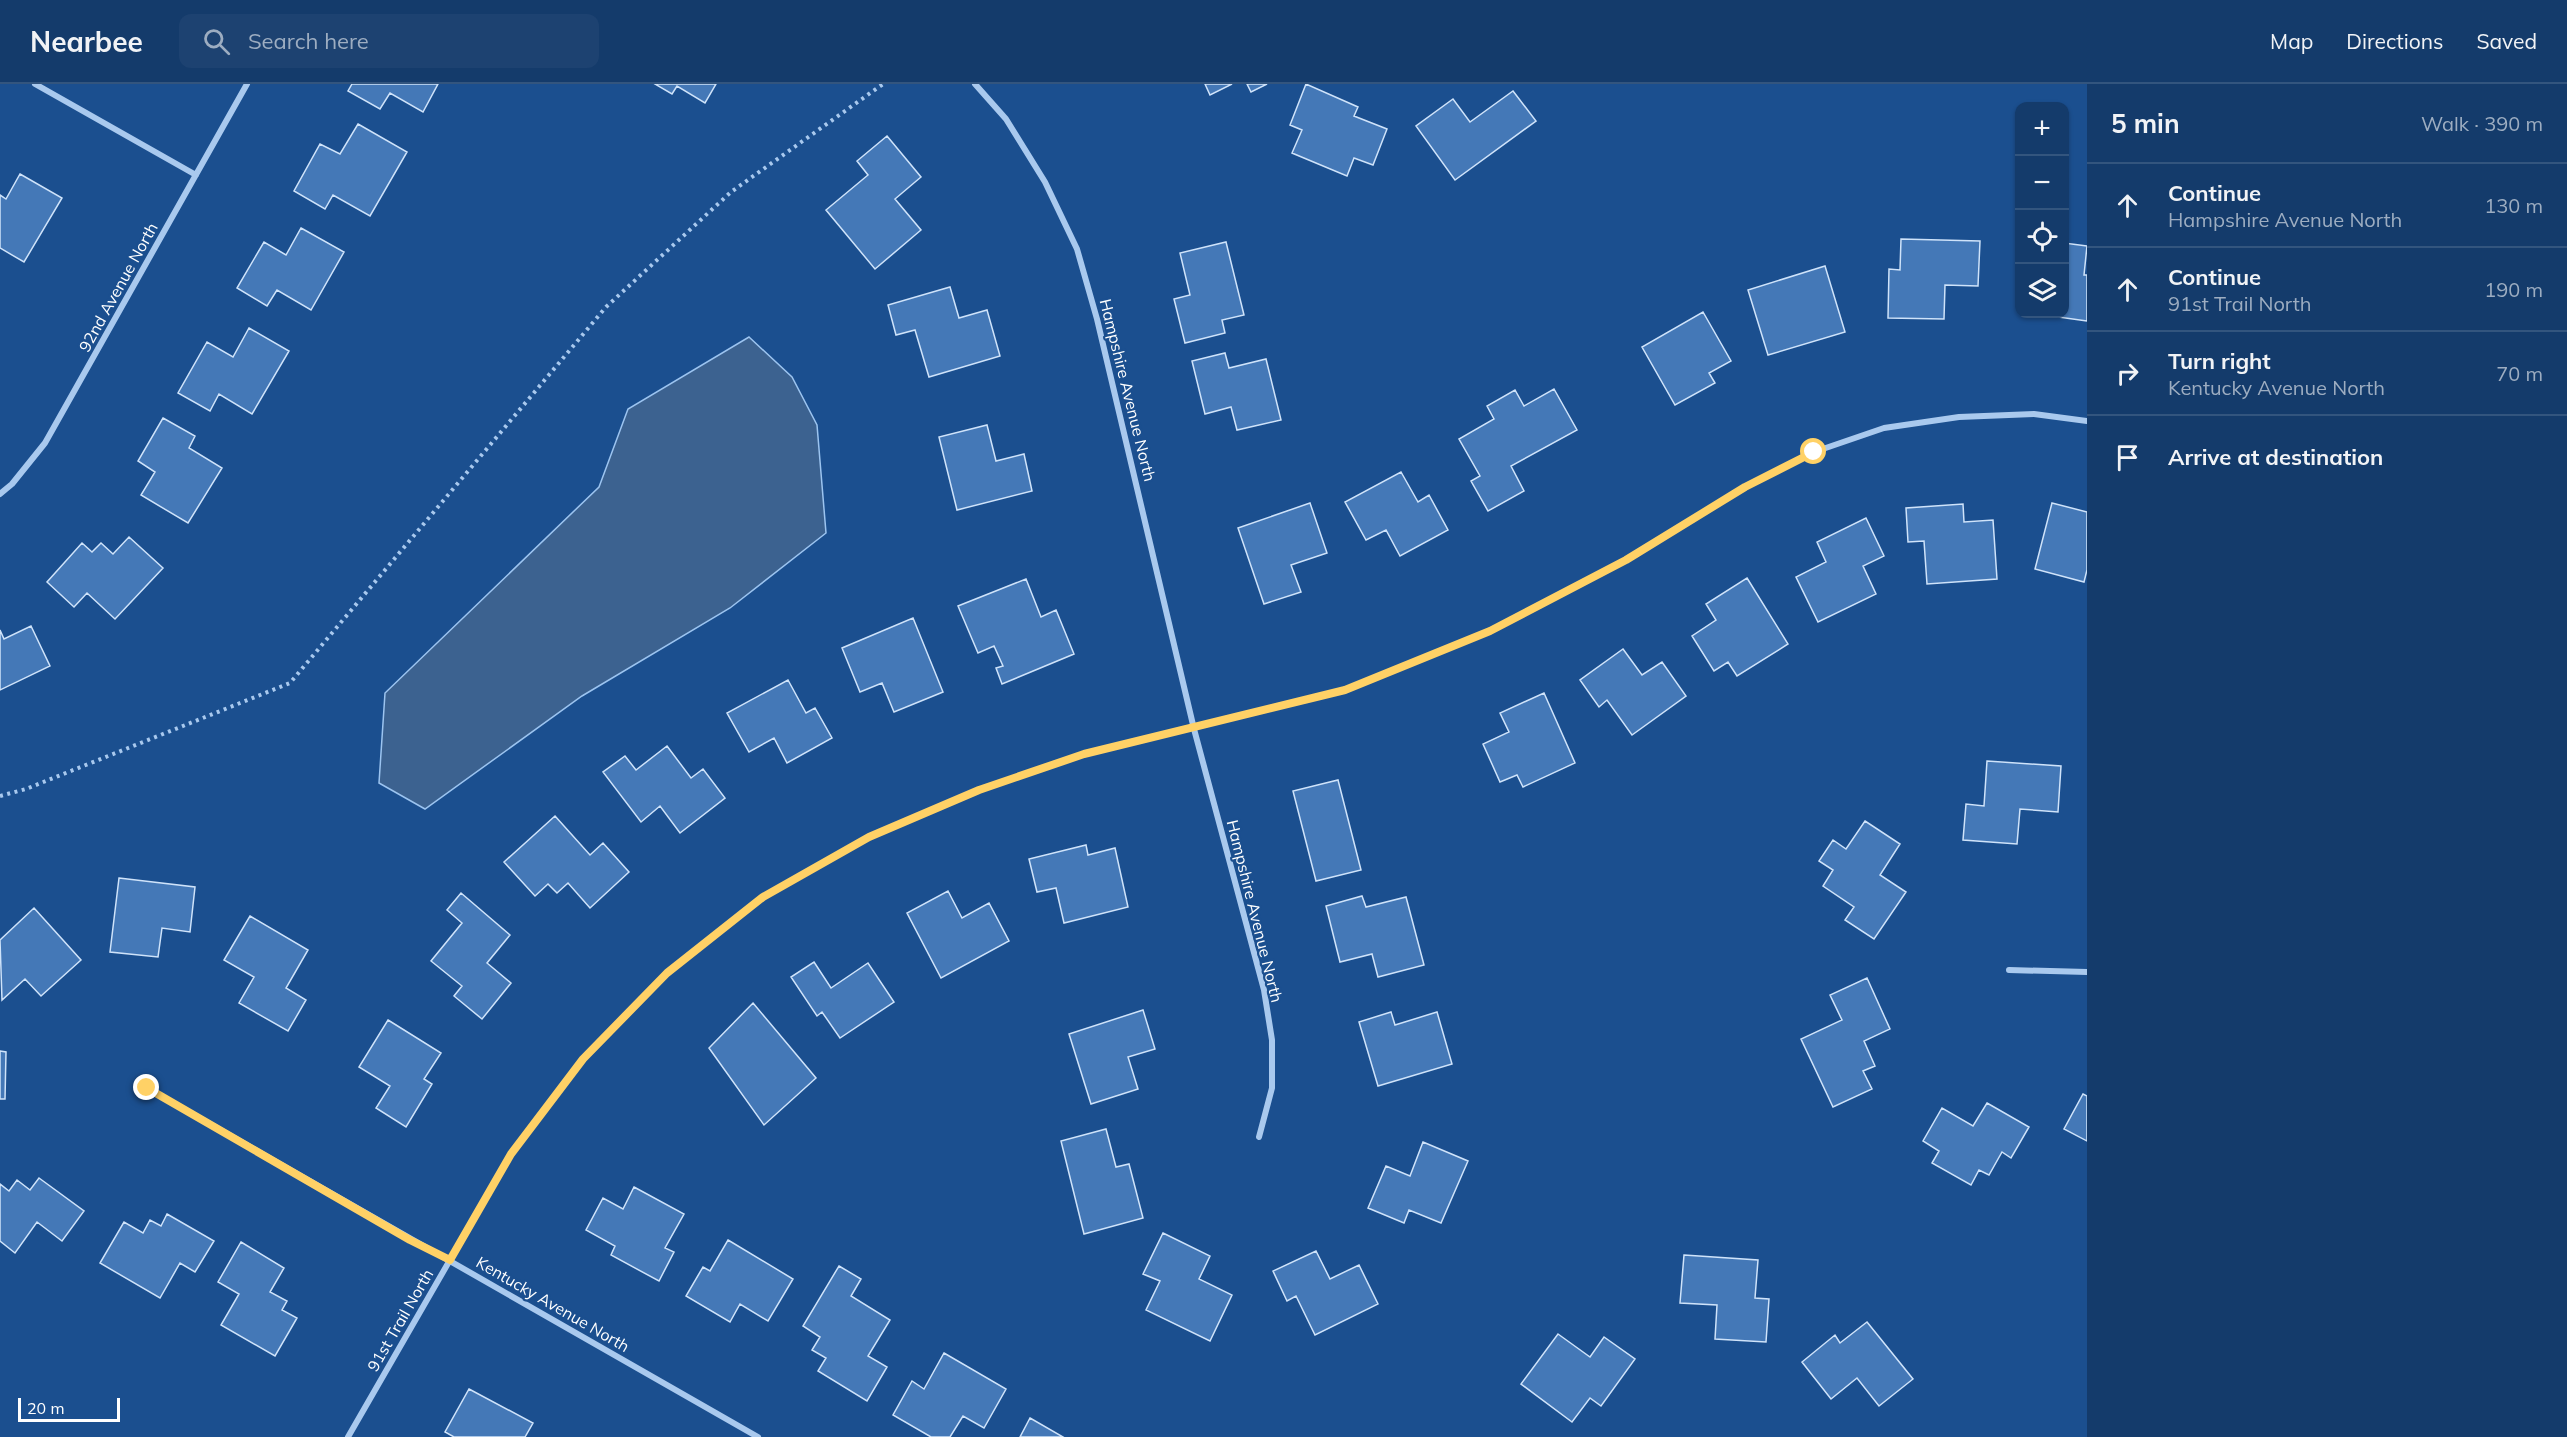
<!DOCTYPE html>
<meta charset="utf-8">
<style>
:root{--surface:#143b6b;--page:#1d4271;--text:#f1f3f6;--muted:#9dadc1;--line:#33557e}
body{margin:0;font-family:Mulish,sans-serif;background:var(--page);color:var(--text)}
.controls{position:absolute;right:18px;top:18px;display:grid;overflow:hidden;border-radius:12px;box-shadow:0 2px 4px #0004}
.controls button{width:54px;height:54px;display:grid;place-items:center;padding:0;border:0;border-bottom:2px solid var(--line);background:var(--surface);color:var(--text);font:30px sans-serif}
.scale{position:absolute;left:18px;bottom:15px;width:102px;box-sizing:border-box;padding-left:6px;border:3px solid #fff;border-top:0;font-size:16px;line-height:21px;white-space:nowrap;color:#fff;-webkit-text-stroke:4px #1b4f8f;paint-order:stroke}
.stop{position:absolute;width:18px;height:18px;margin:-14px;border:4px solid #ffd166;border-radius:50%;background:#fff}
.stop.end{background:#ffd166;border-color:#fff;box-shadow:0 2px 6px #0008}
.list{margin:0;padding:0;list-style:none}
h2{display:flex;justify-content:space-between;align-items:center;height:78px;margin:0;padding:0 24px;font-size:26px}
h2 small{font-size:20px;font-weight:400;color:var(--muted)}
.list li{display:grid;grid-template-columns:39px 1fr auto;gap:18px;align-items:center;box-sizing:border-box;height:84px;padding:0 24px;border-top:2px solid var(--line)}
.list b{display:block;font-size:22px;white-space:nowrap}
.list p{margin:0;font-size:20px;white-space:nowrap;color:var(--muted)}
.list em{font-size:20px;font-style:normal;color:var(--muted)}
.icon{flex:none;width:33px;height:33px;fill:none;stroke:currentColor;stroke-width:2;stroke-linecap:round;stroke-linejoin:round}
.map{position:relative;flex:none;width:2087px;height:1353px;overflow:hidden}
header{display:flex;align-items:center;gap:36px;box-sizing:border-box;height:84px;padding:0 30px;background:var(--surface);border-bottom:2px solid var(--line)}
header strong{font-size:28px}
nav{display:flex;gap:33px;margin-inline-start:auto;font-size:21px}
.search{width:420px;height:54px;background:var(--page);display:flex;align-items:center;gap:15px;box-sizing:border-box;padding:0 21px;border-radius:12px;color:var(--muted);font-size:22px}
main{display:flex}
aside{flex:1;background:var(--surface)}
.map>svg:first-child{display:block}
.water{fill:#3c6290;stroke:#9cc4f0;stroke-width:1.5}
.building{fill:#4478b7;stroke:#cfe3fa;stroke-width:1.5}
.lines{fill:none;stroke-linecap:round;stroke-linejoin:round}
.path{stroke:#a9c9ee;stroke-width:4;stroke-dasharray:3 4.5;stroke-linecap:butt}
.minor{stroke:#a9c9ee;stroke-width:6}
.route{stroke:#ffd166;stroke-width:8}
.labels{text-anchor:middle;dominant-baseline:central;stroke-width:4.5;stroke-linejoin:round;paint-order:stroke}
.street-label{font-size:16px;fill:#fff;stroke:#1b4f8f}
</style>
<header>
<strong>Nearbee</strong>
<div class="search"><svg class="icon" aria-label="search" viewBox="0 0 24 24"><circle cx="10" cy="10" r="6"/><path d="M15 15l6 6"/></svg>Search here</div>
<nav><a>Map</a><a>Directions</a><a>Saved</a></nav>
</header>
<main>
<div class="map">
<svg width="2087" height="1353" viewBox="0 0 2087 1353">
<rect width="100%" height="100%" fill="#1b4f8f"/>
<path class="water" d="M749 253 792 293 817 341 826 449 730 524 582 612 425 725 379 699 385 609 599 403 628 325Z"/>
<path class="building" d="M352 0H438L423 28 390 9 380 25 348 7Z
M655 0H716L705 19 677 2 672 10Z
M1205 0H1232L1210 11Z
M1247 0H1267L1251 8Z
M1306 0 1358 23 1354 32 1387 45 1373 81 1354 74 1347 92 1292 69 1302 46 1290 41Z
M1513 7 1536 37 1455 96 1416 42 1453 15 1470 38Z
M358 40 407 68 370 132 333 111 325 125 294 107 320 60 340 70Z
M887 52 921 93 895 115 921 146 875 185 826 126 868 91 857 77Z
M20 90 62 114 24 178 0 164V111L6 115Z
M301 144 344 168 311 226 277 206 267 222 237 204 264 158 286 171Z
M1901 155 1980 157 1978 202 1945 201 1944 235 1888 234 1889 185 1900 186Z
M1226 158 1244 231 1222 236 1225 249 1185 259 1174 215 1190 211 1180 169Z
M2064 159 2087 162 2084 191H2087V237L2044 231 2064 230Z
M1825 182 1845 248 1768 271 1748 206Z
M950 203 959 234 987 226 1000 272 929 293 915 246 896 251 888 221Z
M1703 228 1731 277 1709 289 1715 299 1675 321 1642 263Z
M249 244 289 267 252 330 219 310 210 327 178 309 207 258 233 273Z
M1225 269 1229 284 1266 275 1281 336 1237 346 1231 323 1205 330 1192 277Z
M1554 305 1577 346 1511 382 1524 407 1488 427 1471 397 1480 392 1459 355 1494 335 1487 322 1515 306 1524 322Z
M163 334 195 352 189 364 222 384 188 439 141 411 155 388 138 377Z
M987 341 996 377 1024 370 1032 407 957 426 939 353Z
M1401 388 1418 418 1429 411 1448 446 1400 472 1386 446 1366 456 1345 418Z
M1310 419 1327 469 1291 481 1301 508 1264 520 1238 444Z
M2052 419 2087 428V486L2084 498 2035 485Z
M1963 420 1964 438 1993 436 1997 495 1927 500 1924 457 1908 458 1906 424Z
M1866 434 1884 472 1863 482 1876 510 1818 538 1796 493 1826 478 1817 458Z
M129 453 163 484 115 535 87 509 74 523 47 498 82 459 92 468 101 459 113 470Z
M1747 494 1788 560 1737 592 1728 578 1714 587 1692 552 1716 536 1706 520Z
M1026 495 1041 533 1056 526 1074 570 1002 600 996 584 1003 582 994 562 978 569 958 522Z
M913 534 943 608 894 628 882 599 860 608 842 564Z
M31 542 50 582 0 606V546L4 555Z
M1623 565 1642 591 1662 578 1686 612 1632 651 1607 616 1599 623 1580 596Z
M788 596 806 629 815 624 832 654 787 679 774 654 749 668 727 629Z
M1544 609 1575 679 1523 703 1517 691 1500 698 1483 660 1509 648 1500 629Z
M667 662 691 694 703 685 725 714 680 749 660 722 641 738 603 688 625 672 636 686Z
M1987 677 2061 682 2058 728 2020 725 2017 760 1963 756 1966 720 1984 722Z
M1338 696 1361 786 1316 797 1293 707Z
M555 732 590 771 603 759 629 788 590 824 568 799 557 809 548 800 535 812 504 778Z
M1865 737 1900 760 1880 791 1906 808 1874 855 1845 836 1854 823 1823 802 1833 786 1819 777 1833 756 1846 765Z
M1086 761 1088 771 1115 764 1128 823 1064 839 1056 804 1037 808 1029 775Z
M119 794 195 803 190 848 162 844 158 873 110 868Z
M948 807 962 834 989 819 1009 857 941 894 907 829Z
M461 809 510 851 487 879 511 899 482 935 454 912 462 902 431 877 462 839 447 826Z
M1362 812 1366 823 1406 813 1424 881 1378 893 1372 870 1340 878 1326 822Z
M34 824 81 876 41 912 25 895 2 916 0 856Z
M250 832 308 866 286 904 306 916 288 947 239 919 254 893 224 876Z
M814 878 831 904 868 879 894 918 840 954 822 928 817 932 791 893Z
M1867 894 1890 945 1864 957 1875 982 1863 987 1872 1005 1833 1023 1801 955 1842 936 1830 911Z
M753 919 816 994 764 1041 709 964Z
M1143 926 1155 965 1128 973 1138 1005 1091 1020 1069 950Z
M1391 928 1395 941 1437 928 1452 980 1378 1002 1359 938Z
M388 936 441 969 424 995 432 1000 406 1043 376 1024 390 1002 359 983Z
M0 967 6 968 5 1015H0Z
M2083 1010 2087 1012V1057L2064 1045Z
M1987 1019 2029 1043 2011 1074 2002 1068 1989 1091 1979 1086 1971 1101 1932 1079 1939 1067 1923 1057 1942 1024 1973 1042Z
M1106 1045 1116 1083 1129 1080 1143 1134 1084 1150 1061 1057Z
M1423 1058 1468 1077 1441 1139 1409 1126 1404 1139 1368 1124 1386 1082 1410 1092Z
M39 1094 84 1127 62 1157 37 1138 15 1169 0 1157V1100L9 1107 17 1096 30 1106Z
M634 1103 684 1130 665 1164 674 1168 659 1197 611 1171 615 1162 586 1146 603 1114 623 1125Z
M167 1130 214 1157 195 1188 180 1179 160 1214 100 1179 124 1138 143 1149 150 1136 161 1142Z
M1163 1149 1210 1172 1199 1195 1232 1211 1210 1257 1146 1226 1160 1197 1143 1190Z
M728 1156 793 1195 768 1237 740 1220 730 1238 686 1212 703 1183 710 1187Z
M241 1158 284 1184 270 1208 287 1217 282 1226 297 1234 275 1272 221 1241 239 1210 218 1198Z
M1316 1167 1330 1195 1359 1181 1378 1220 1315 1251 1296 1212 1287 1217 1273 1187Z
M1684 1171 1758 1176 1755 1214 1769 1215 1766 1258 1715 1255 1717 1221 1680 1219Z
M839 1182 861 1195 851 1212 890 1236 868 1272 887 1283 867 1317 818 1287 826 1274 812 1266 820 1253 803 1242Z
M1867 1238 1913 1295 1879 1322 1857 1294 1831 1315 1802 1278 1835 1251 1840 1259Z
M1558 1250 1590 1273 1604 1253 1635 1275 1601 1322 1590 1314 1572 1338 1521 1300Z
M944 1269 1006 1305 984 1344 963 1332 950 1353H931L893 1331 912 1297 924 1305Z
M469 1305 533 1339 525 1353H454L445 1348Z
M1030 1334 1063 1353H1020Z"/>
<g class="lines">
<path class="path" d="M0 712 26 705 290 599 606 223 731 108 883 0"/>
<path class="minor" d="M35 0 196 91
M975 0 1006 35 1045 98 1077 165 1097 235 1194 645 1264 906 1272 956V1004L1259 1053
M0 410 12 400 45 359 247 0
M2009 886 2087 888
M147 1004 758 1353
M348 1353 511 1070 583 975 667 889 763 813 869 753 979 706 1084 670 1345 606 1490 547 1626 476 1745 403 1814 368 1884 344 1959 333 2034 330 2087 337"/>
</g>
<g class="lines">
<path class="route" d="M147 1004 410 1156 450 1176 511 1070 583 975 667 889 763 813 869 753 979 706 1084 670 1345 606 1490 547 1626 476 1745 403 1814 368"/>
</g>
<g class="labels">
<g class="street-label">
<text transform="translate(118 203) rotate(-61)">92nd Avenue North</text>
<text transform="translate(1128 306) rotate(76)">Hampshire Avenue North</text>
<text transform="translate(1255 827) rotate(76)">Hampshire Avenue North</text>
<text transform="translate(553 1220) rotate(30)">Kentucky Avenue North</text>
<text transform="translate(400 1236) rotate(-60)">91st Trail North</text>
</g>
</g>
</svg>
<div class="controls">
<button>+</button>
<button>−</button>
<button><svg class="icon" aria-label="locate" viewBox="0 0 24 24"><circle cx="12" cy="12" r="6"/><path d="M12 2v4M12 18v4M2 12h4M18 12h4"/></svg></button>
<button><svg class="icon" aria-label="layers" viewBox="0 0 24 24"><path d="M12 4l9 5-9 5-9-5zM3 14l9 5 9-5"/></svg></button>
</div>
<div class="scale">20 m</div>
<div class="stop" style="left:1814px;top:368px"></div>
<div class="stop end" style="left:147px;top:1004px"></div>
</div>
<aside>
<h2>5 min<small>Walk · 390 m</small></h2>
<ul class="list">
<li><svg class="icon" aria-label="ahead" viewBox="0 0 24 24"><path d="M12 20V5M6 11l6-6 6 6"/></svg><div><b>Continue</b><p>Hampshire Avenue North</p></div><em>130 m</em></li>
<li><svg class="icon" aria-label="ahead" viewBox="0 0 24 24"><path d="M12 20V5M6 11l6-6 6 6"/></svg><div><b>Continue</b><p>91st Trail North</p></div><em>190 m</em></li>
<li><svg class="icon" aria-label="right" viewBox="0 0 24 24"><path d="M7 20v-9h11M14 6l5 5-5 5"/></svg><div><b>Turn right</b><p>Kentucky Avenue North</p></div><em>70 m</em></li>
<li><svg class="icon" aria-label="arrive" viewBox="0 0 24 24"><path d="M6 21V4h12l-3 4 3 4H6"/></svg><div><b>Arrive at destination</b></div></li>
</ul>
</aside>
</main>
